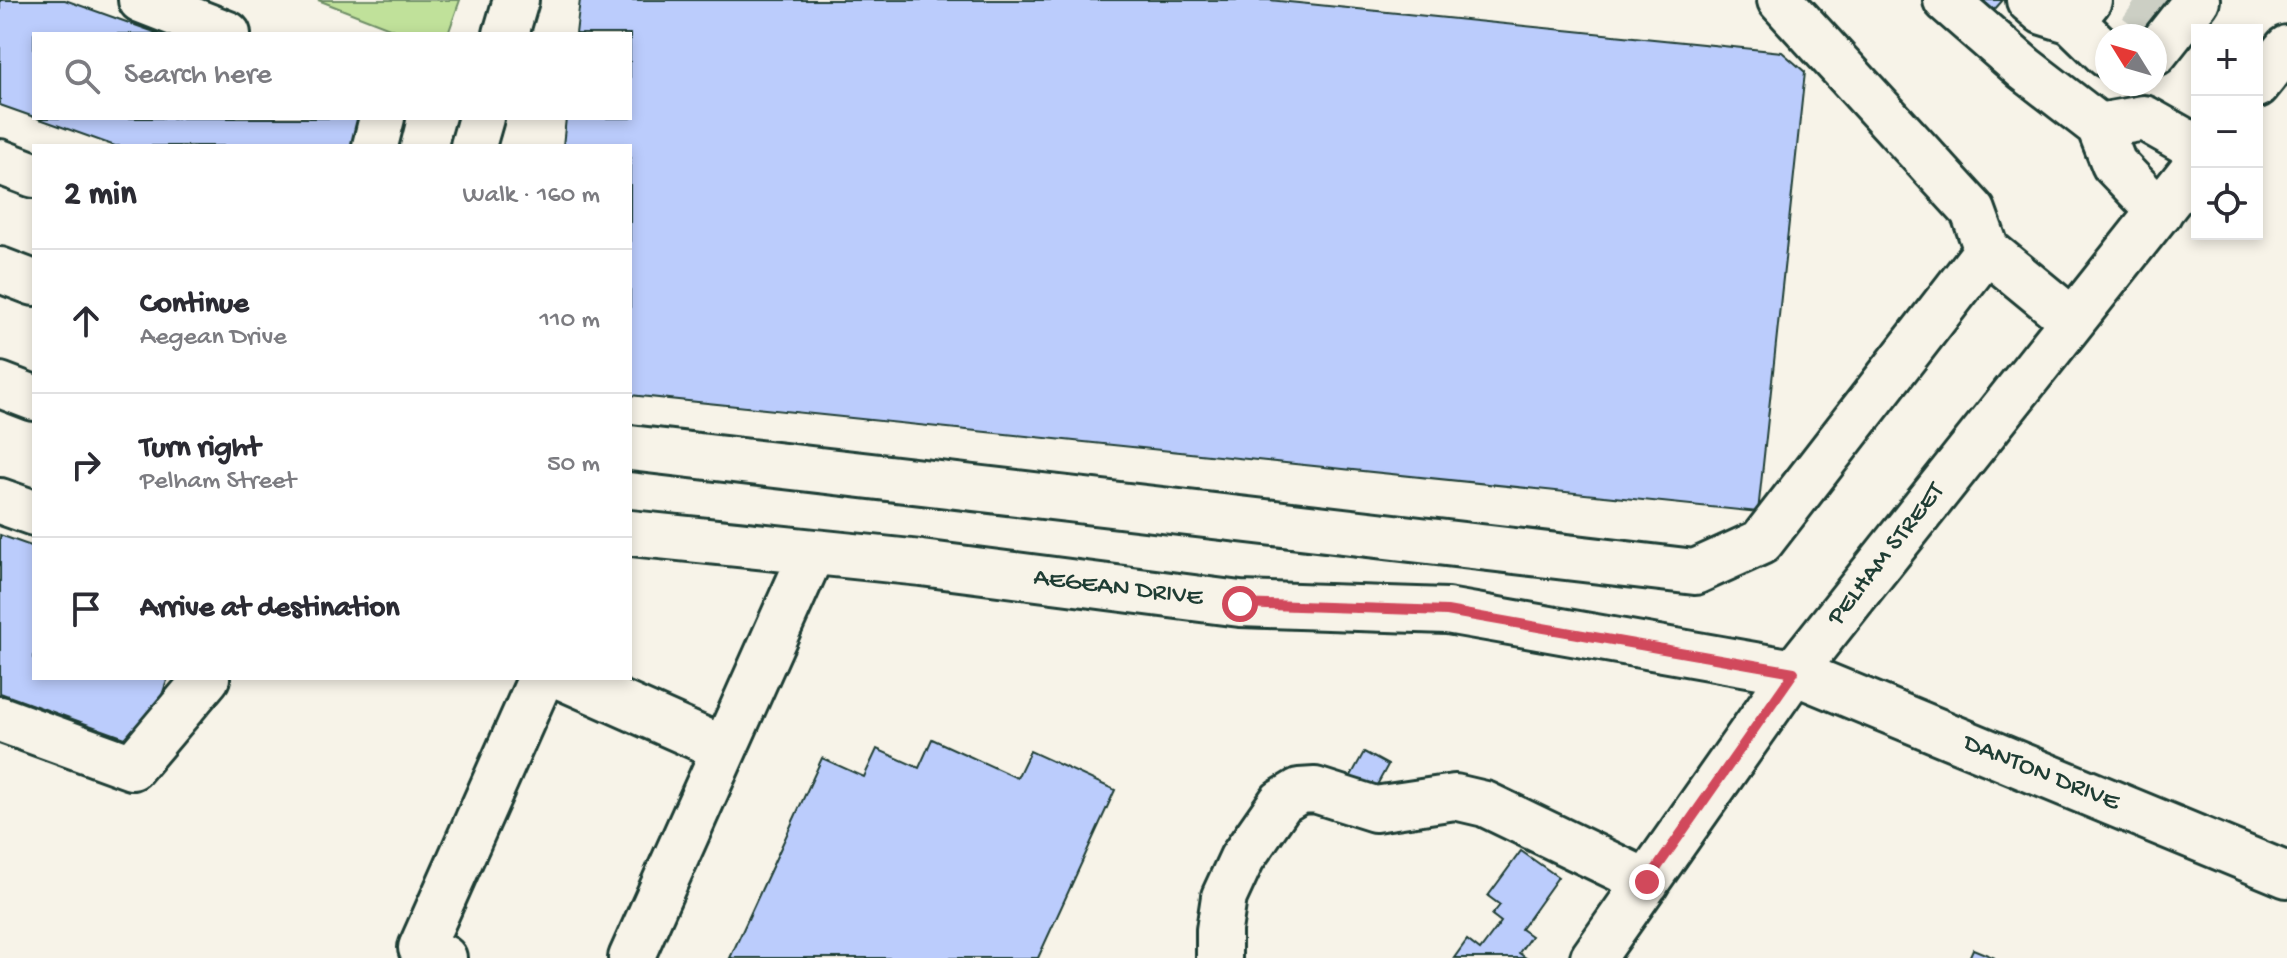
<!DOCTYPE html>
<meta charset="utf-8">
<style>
:root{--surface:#fff;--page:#f2f2f3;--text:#2b2b33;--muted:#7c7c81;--line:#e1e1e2}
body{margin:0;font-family:"Gochi Hand",sans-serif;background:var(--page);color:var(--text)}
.controls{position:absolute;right:24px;top:24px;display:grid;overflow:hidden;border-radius:0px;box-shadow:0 4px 12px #0003}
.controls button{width:72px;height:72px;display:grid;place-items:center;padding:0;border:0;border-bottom:2px solid var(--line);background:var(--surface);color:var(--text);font:40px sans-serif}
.compass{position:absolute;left:2095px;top:24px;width:72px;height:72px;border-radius:50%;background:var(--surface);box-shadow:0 4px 12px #0003;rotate:307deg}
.stop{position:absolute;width:24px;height:24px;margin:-18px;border:6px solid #d1495b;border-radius:50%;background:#fff}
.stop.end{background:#d1495b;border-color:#fff;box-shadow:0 2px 8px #0008}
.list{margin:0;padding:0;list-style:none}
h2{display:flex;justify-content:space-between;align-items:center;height:104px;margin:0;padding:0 32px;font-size:34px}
h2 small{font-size:26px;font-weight:400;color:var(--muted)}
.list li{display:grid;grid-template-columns:52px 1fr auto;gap:24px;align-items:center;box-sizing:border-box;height:144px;padding:0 32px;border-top:2px solid var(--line)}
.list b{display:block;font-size:30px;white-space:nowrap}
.list p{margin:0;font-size:26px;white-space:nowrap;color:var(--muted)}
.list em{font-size:26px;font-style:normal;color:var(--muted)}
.icon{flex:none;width:44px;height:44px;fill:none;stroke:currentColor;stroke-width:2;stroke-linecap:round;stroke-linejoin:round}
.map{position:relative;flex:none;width:2287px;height:958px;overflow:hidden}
.search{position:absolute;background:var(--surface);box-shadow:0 4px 12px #0003;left:32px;top:32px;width:600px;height:88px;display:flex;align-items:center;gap:20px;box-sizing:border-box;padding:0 28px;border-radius:0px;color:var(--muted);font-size:30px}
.panel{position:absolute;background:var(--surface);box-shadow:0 4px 12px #0003;left:32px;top:144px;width:600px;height:536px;border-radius:0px}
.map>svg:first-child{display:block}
.green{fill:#c0e19a;stroke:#708f67;stroke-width:2}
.building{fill:#bbccfc;stroke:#1f3d34;stroke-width:2}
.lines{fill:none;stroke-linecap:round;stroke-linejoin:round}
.minor-tunnel{stroke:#cccfc4;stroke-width:44;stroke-dasharray:44 22;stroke-linecap:butt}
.minor-casing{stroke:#1f3d34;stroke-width:50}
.minor{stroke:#f7f3e8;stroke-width:44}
.route{stroke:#d1495b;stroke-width:10}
.labels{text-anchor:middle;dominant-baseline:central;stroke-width:6;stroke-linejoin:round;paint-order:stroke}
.street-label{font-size:26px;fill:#1f3d34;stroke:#f7f3e8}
</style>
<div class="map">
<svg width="2287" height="958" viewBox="0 0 2287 958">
<rect width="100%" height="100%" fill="#f7f3e8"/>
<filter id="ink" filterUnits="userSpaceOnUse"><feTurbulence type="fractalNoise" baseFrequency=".0125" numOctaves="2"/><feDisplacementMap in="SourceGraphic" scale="16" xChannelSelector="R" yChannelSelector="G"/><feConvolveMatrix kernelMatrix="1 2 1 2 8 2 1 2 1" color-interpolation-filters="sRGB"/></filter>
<g filter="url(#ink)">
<path class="green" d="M318 0H460L448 34H405Z"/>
<path class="building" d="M0 0H65L160 34H34V117L0 105Z
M580 0H1269L1782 52 1805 72 1758 512 630 395V146H563L566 118H630V34H576Z
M1982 0H2003L1994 10Z
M37 118H370L360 146H115Z
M0 535 34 547V678H168L147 737 139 743 0 693Z
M932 739 1017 778 1030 751 1115 790 1038 958H730L822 758 864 777 877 749 919 768Z
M1364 752 1388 765 1371 796 1347 783Z
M1521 851 1558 877 1521 929 1531 936 1519 953 1526 958H1454L1467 940 1480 950 1501 922 1492 915 1500 905 1488 896Z
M1973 949 1995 958H1969Z"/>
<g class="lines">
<path class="minor-tunnel" d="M2136 0 2155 14"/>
<defs>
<path id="minor" d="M141 0 228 34
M1780 0 1973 211 1987 250 2072 320
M1946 0 2025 69 2099 126 2114 164 2160 212
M2029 0 2043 12 2072 21
M2089 0 2072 21 2107 55
M506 34 516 0
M2155 53 2197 0
M2257 85 2287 48
M2099 126 2144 118 2197 148
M375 146 382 118
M473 146 481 118
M0 162 34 175
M0 270 34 283
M0 385 34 398
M630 448 1695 572 1761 542 1987 250
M0 501 34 513
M630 533 921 563 1240 604 1447 611 1794 672 2287 875
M564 678 724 749
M0 719 132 767 207 678
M444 958 421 948 541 678
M631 958 812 553
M1219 958V930L1224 897 1242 858 1281 802 1299 791 1315 790 1375 809 1455 797 1485 804 1647 882
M1593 958 1794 672 2197 164"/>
</defs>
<use href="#minor" class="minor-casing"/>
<use href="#minor" class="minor"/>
</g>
</g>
<g class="lines" filter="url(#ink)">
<path class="route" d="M1240 604 1447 611 1794 672 1647 882"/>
</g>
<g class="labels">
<g class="street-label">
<text transform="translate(1887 555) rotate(-52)">PELHAM STREET</text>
<text transform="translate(1118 589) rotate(7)">AEGEAN DRIVE</text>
<text transform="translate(2041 774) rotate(22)">DANTON DRIVE</text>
</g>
</g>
</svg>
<div class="controls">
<button>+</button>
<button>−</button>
<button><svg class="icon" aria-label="locate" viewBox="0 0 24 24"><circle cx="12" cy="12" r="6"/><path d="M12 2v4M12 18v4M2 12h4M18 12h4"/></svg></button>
</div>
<svg class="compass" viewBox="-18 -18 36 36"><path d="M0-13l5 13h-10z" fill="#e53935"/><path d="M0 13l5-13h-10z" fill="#7c7c81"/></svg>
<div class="stop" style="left:1240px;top:604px"></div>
<div class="stop end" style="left:1647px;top:882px"></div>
<div class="search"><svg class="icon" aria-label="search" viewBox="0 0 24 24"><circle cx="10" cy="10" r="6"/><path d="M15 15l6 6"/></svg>Search here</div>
<section class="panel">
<h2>2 min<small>Walk · 160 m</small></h2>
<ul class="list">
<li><svg class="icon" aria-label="ahead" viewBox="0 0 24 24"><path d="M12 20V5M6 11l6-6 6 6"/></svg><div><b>Continue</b><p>Aegean Drive</p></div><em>110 m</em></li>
<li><svg class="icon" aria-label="right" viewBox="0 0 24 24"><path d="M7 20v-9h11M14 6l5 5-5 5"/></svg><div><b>Turn right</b><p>Pelham Street</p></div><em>50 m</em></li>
<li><svg class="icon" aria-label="arrive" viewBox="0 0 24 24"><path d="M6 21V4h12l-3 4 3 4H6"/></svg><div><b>Arrive at destination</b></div></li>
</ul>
</section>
</div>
